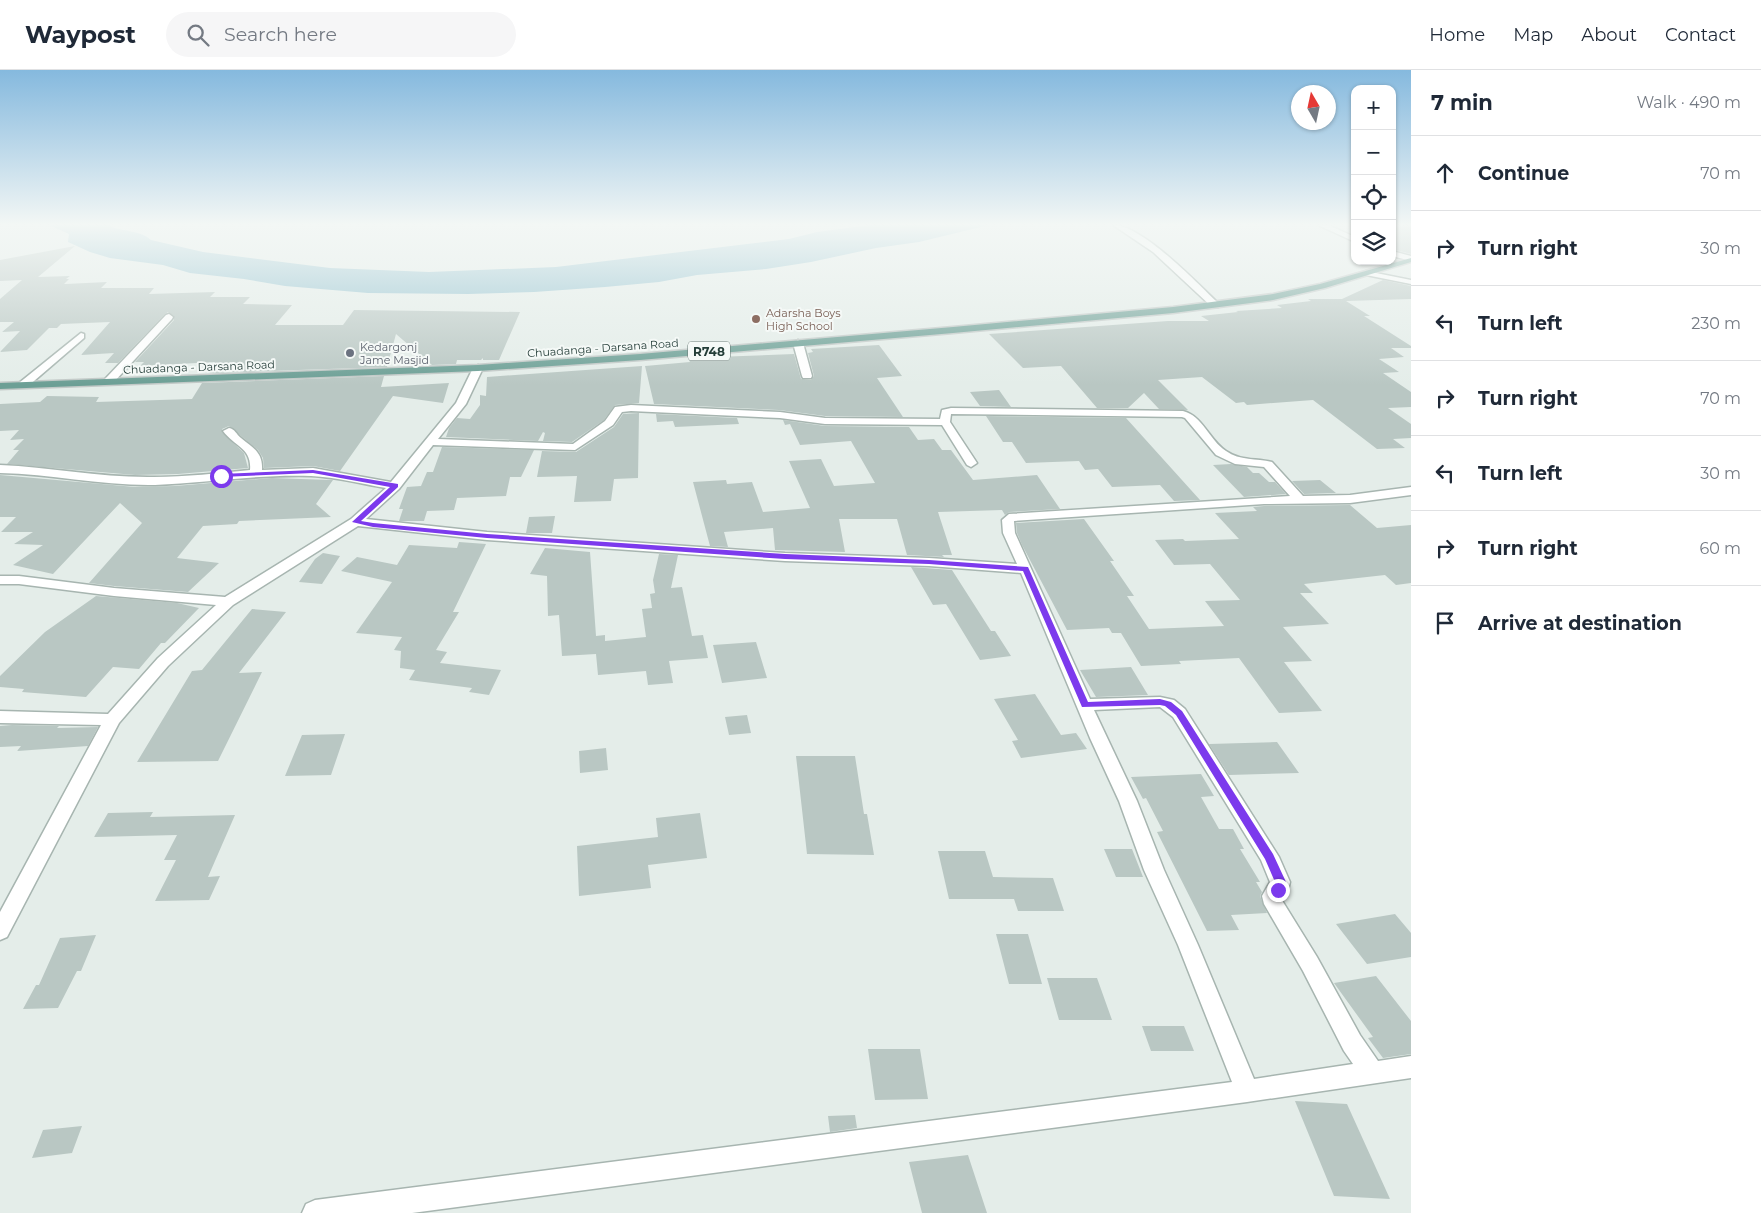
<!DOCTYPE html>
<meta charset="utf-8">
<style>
:root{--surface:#fff;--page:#f6f6f7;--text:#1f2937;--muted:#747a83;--line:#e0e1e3}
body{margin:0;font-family:Montserrat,sans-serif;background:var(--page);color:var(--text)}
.controls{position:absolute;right:15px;top:15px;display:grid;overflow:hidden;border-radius:10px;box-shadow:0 1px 4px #0004}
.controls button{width:45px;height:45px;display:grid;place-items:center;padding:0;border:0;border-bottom:1px solid var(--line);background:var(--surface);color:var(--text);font:25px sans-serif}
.compass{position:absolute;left:1291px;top:15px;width:45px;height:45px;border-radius:50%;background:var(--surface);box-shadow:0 1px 4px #0004;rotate:351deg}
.stop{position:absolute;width:15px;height:15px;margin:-11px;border:4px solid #7c3aed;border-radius:50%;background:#fff}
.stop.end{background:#7c3aed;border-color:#fff;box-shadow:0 1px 5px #0008}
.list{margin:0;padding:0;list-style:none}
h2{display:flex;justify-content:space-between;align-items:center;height:65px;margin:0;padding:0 20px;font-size:21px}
h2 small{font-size:16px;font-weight:400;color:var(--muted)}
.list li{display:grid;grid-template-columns:32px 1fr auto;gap:15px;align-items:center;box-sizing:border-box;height:75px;padding:0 20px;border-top:1px solid var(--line)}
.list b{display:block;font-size:19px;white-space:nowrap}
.list em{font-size:16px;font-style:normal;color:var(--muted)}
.icon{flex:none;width:28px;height:28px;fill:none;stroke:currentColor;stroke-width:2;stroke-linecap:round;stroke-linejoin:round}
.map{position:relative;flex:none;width:1411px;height:1143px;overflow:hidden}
header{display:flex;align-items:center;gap:30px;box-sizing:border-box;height:70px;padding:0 25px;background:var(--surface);border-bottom:1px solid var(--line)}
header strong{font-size:24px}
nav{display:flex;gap:28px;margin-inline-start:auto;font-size:18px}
.search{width:350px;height:45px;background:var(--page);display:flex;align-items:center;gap:12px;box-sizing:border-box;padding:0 18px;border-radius:28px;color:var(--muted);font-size:19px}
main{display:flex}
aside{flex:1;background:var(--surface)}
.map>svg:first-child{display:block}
.water{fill:#90c0ce}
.building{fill:#b9c7c3}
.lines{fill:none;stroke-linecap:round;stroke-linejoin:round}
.minor-casing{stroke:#a7b5b0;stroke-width:3}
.primary-casing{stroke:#c2c9c7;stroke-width:3}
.minor{fill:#fff;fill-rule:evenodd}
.primary{fill:#6c9f95;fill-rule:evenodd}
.route{fill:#7c3aed}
.education-dot{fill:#8d6e63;stroke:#f5f9f7;stroke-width:2}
.worship-dot{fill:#6b7280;stroke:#f5f9f7;stroke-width:2}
.labels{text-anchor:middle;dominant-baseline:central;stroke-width:4;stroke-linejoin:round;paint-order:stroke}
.far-education-label{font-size:11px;fill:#785e54;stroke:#f5f9f7;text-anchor:start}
.far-worship-label{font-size:11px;fill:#5b616d;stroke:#f5f9f7;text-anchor:start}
.far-street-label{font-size:11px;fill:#243d38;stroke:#f5f9f7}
.shield{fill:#f5f9f7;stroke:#637571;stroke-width:1}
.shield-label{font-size:12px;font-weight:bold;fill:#243d38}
</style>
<header>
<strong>Waypost</strong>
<div class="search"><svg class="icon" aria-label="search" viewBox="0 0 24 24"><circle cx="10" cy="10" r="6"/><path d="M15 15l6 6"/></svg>Search here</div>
<nav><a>Home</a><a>Map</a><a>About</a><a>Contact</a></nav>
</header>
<main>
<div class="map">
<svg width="1411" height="1143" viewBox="0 0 1411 1143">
<rect width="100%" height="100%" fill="#e4ede9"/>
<path class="water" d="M49 155H111V157C123 161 142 161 151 170L203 182 330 198 429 202 556 197 789 169 817 162 870 155H989L919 172 876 178 811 192 766 199 697 205 659 212 605 217 534 222 468 224 368 223 285 216 244 209 190 203 163 195 110 188 90 182 68 172 69 164Z"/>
<path class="building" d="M1392 155H1411V184L1392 179Z
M75 176 38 207 70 206 66 209H69L64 214H66L107 212 101 218H154L149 224 215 222 210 227H250L243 234 292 235 275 255H343L354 240 520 242 499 290H483V288L481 290H457L456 294 432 295 396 264 387 297 208 303 215 292 140 296 144 292H135L174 250V246L168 242 165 244 118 293H105L114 283 81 285 110 252 61 254 57 258H49L27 280 0 282 20 261 2 262 14 252H0V229L22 210 0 211V190Z
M1383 210 1411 216V229L1346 231 1370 246H1364L1411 276V278H1391L1404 287 1379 289 1399 302 1383 303 1411 322V337L1388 338 1411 354V368L1393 369 1405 378 1377 379 1313 330 1247 335 1244 332 1236 333 1202 307 1158 310 1188 340 1159 339 1144 323 1128 338H1097L1061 296 1023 298 989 264 1168 251H1209L1201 246 1238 242 1236 241 1282 238 1277 235 1311 231 1308 229H1342Z
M879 275 902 306 877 308 903 347 825 346 779 340 654 334 645 296 690 292 689 290 715 287 794 284 801 309 811 310 814 306 808 283 813 282 811 279Z
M642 296 639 333 615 335 604 350 572 372 543 371 545 363 543 362 538 371 446 367 449 358 457 348 470 349 480 335V325L486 326 487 307Z
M384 306 381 317 449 313 443 333 393 326 340 401 313 396 264 398 263 388 258 380 229 356 222 359V362L244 383 248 398 178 404 135 405 7 394 19 380H13L24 369 10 370 19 360 0 361V334L40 332 47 326 99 327 96 332 192 329 202 313Z
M999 320 1011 337 980 336 970 322Z
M639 343 638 408 614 409 611 431 574 432 577 406 537 407 542 381 576 382 614 357 623 344Z
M656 344 737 348 739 354 675 357 673 351 657 352Z
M986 346 1126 348 1200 430 1174 431 1160 415 1112 417 1098 399 1085 400 1079 391 1026 393 1012 372H1003Z
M783 350 825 356 909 357 918 370 934 369 942 380H951L973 410 1037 405 1060 439 1009 442 1005 445 1002 440 938 442 952 485H942L944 487 907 485 897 449H839L845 482 775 480 773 458 724 462 728 477 710 476 693 412 726 410 727 414 752 412 763 442 810 438 789 391 821 389 834 416 875 413 851 371 800 375 790 354 785 355Z
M442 377 534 380 521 407H510L506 426 457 428 454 440 427 441 424 451H399L403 439H399L407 417 421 416 427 402H433Z
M1231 394 1247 397 1253 403H1259L1269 412H1275L1286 424 1244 427 1213 395Z
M0 405 135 417 175 416 272 408 330 410H333L316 434 331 447 239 451 237 454 203 456 177 488 219 493 188 522 114 516 89 513 142 453 120 433 53 504 13 495 43 475 14 474 33 462H1L16 447H0Z
M1320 410 1336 423 1304 424 1292 411Z
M1350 435 1377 458 1411 455V513L1396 515 1385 505 1304 514 1313 523H1300L1329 554 1283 557 1312 591 1284 592 1322 641 1279 643 1239 588 1179 591 1181 594 1141 596 1121 563H1112L1109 558 1067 560 1022 475 1017 463 1016 453 1084 449 1114 491H1110L1134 526H1127L1149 559 1224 556 1205 531 1240 530 1210 494 1174 495 1155 470 1183 469 1185 471 1239 469 1215 443 1257 441 1253 437 1264 436Z
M555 446 552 463H526L529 447Z
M459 472 486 474 453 542H459L436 580 447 582 440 593 501 600 489 625 469 622 472 618 409 610 415 600 400 598 401 581 394 580 402 567 356 563 392 512 341 501 357 487 397 495 409 475 457 478Z
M545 478 590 482 596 566 605 565V571L646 567 642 539 652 538 650 524 655 523 653 510 659 484 678 485 671 518 682 517 692 566 703 565 708 588 669 591 673 613 648 615 646 601 598 605 596 584 562 586 559 545 548 546 547 506 530 504Z
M323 483 340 486 322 514 299 512 315 489Z
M911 497 952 500 991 561H995L1011 586 980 590 946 534 933 535Z
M96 526 177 533 199 538 165 573H161L139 599 113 597 86 627 22 622 24 619 0 617V606L45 562Z
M252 539 286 542 239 603 262 602 218 691 137 692 192 601 202 600Z
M756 572 767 608 722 613 713 575Z
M1131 597 1148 625 1096 627 1080 600Z
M1035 624 1061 665 1076 663 1087 679 1021 688 1012 671 1018 670 994 629Z
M747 645 751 663 729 665 725 647Z
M12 655 59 656 57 658 98 657 88 676 17 681 21 676 0 677V656Z
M345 664 331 705 285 706 302 665Z
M1277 672 1299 703 1229 705 1209 674Z
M606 678 608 700 580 703 579 681Z
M796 686H855L864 744H867L874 785 807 784Z
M1201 704 1214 726 1201 727 1219 759H1233L1244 779H1240L1260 812H1256L1262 822 1260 826 1267 843 1231 845 1239 860 1207 861 1157 762 1163 761 1146 728 1143 729 1131 707Z
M153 742 150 747 235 745 208 807 220 806 209 830 155 831 176 790H164L177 765 94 767 108 743Z
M700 743 707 788 648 795 651 818 579 826 577 776 658 767 656 748Z
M1104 779H1132L1143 807H1116Z
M938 781H985L993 807 1053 808 1064 841H1018L1014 829H949Z
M1395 844 1411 863V887L1367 894 1336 854Z
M996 864H1028L1042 914H1009Z
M96 865 81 901H77L58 938 23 939 36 915H39L60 868Z
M1376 906 1411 951V984L1383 988 1368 968 1373 967 1334 913Z
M1047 908H1097L1112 950H1059Z
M1142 956H1184L1194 981H1151Z
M868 979H920L928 1029 875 1030Z
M1295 1031 1347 1034 1390 1129 1334 1126Z
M855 1045 857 1058 830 1062 828 1046Z
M82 1056 72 1083 32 1088 43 1060Z
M968 1085 987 1143H922L909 1092Z"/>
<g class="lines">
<defs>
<path id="minor" d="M1113 155C1142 155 1196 212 1218 233V237H1212L1153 182Z
M1318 155H1328L1355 167V172Z
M1392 181 1411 186V191L1392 186Z
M1366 201 1411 210V214L1366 205Z
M169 244 173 247 172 249 113 313H105V309L166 245Z
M81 263 84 264V268L27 317H19V313Z
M798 270 803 273 812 306 811 308H803L802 306 793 273Z
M478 295 483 298 466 334 438 369 573 374 605 351 615 337 631 335 780 342 825 348 940 349 942 340 951 338 1183 341C1203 346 1209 370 1226 381 1240 391 1256 388 1272 392L1303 426 1350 425 1411 417V425L1350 433 1264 434 1014 451 1015 463 1090 629 1160 627 1174 630 1185 639 1279 787 1290 812 1288 820 1282 828 1283 832 1317 887 1360 965 1378 991 1411 986V1008L1247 1032 412 1143H302L306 1134 315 1130 1232 1012 1178 875 1144 800 1119 731 1090 668 1021 503 929 496 785 491 487 470 358 456 233 535 168 596 119 653 7 867 0 870V842L101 655 0 653V641L108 644 158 588 216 535 114 526 19 514H0V506H19L114 518 225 527 351 449 386 418C362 414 336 407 311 406 259 404 207 413 155 415 103 416 52 404 0 403V395C51 397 102 408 154 407 186 407 218 403 250 400 252 378 235 377 223 361L229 358C235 359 236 364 241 368 253 378 263 382 262 400L313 398 391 412 456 333 473 298ZM631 341 780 348 825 354 942 355 967 395 971 397 977 393 950 352 951 344 1182 347 1185 348 1216 385 1235 394 1264 397 1290 426 1009 444 1002 450 1003 463 1017 494 929 488 785 483 487 462 366 449 399 419 433 375 575 380 613 355 622 342ZM1160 637 1173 647 1261 790 1270 812 1262 826 1264 834 1303 901 1344 981 1353 994 1254 1009 1198 875 1164 800 1137 731 1094 640Z"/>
<path id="primary" d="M1411 188V192L1325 218 1273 230 1173 243 953 263 640 290 478 301 0 319V313L478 295 640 284 953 257 1173 237 1273 224 1320 214Z"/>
</defs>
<use href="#minor" class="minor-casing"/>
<use href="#primary" class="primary-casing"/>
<use href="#minor" class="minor"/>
<use href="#primary" class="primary"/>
</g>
<linearGradient id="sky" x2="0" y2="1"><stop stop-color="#85b9de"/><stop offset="0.49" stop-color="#f3f7f5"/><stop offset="1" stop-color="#f3f7f5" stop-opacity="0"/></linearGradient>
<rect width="1411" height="315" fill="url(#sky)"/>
<path class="route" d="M313 400 398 414V417L361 451 373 453 487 464 785 484 929 490 1028 497 1088 632 1160 629 1171 632 1182 641 1273 784 1286 812 1282 823H1274L1273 820 1275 812 1265 789 1176 645 1165 636 1160 635 1082 637 1023 501 929 494 785 489 487 468 373 457 352 452 390 417 313 403 221 407 218 406 221 404Z"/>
<circle class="education-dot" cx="756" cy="249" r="5"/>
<circle class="worship-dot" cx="350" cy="283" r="5"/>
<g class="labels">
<g class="far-education-label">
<text x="766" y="243">Adarsha Boys<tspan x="766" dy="13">High School</tspan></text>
</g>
<g class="far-worship-label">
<text x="360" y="277">Kedargonj<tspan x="360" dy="13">Jame Masjid</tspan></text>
</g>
<g class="far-street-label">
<text transform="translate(603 278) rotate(-4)">Chuadanga - Darsana Road</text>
<text transform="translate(199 297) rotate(-2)">Chuadanga - Darsana Road</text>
</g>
<rect class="shield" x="688" y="271.5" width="42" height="19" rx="4"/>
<g class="shield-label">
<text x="709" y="281">R748</text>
</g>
</g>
</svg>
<div class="controls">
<button>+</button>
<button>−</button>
<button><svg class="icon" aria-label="locate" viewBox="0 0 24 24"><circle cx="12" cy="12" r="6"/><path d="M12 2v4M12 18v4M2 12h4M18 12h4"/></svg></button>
<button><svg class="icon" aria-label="layers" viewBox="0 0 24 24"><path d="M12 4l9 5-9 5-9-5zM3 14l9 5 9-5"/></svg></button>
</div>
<svg class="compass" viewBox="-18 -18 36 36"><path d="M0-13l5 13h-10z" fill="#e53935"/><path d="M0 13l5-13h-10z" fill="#747a83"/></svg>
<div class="stop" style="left:221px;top:406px"></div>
<div class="stop end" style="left:1278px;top:820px"></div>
</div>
<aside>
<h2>7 min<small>Walk · 490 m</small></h2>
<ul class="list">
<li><svg class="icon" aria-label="ahead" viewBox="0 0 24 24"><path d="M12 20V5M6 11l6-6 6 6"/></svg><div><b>Continue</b></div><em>70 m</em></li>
<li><svg class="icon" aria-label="right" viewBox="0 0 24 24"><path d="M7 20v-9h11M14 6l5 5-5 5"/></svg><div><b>Turn right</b></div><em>30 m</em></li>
<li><svg class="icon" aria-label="left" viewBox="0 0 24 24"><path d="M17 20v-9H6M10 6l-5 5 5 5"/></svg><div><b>Turn left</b></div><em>230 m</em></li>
<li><svg class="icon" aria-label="right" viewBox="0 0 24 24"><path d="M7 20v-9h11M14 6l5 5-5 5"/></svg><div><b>Turn right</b></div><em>70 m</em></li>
<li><svg class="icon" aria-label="left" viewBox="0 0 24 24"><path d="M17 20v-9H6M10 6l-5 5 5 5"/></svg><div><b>Turn left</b></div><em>30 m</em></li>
<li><svg class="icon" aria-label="right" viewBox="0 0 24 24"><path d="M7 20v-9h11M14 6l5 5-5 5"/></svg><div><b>Turn right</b></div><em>60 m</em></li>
<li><svg class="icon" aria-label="arrive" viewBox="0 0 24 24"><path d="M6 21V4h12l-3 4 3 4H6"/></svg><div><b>Arrive at destination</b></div></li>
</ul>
</aside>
</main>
